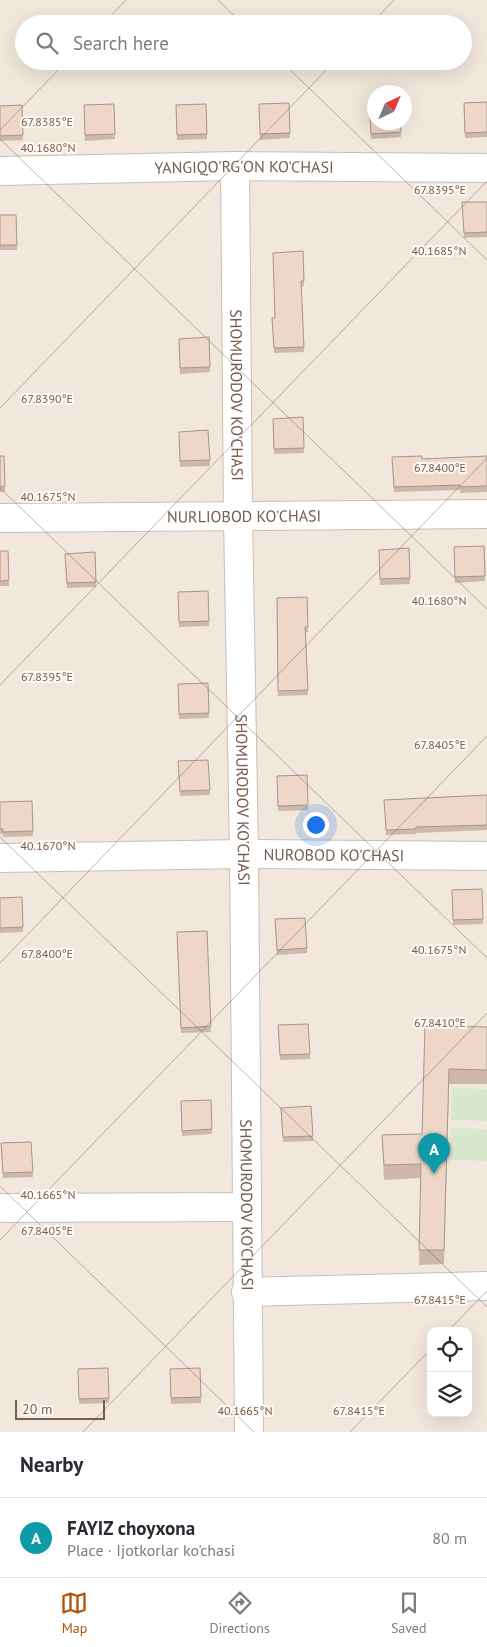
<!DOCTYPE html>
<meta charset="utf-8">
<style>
:root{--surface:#fff;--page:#f2f2f3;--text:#2b2b33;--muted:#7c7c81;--line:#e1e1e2;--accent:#b45309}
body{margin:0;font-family:"PT Sans",sans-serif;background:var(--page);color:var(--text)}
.controls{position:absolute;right:15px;bottom:15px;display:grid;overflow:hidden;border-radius:10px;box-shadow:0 5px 20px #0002}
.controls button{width:45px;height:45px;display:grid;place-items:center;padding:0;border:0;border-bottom:1px solid var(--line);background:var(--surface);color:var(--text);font:25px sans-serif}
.compass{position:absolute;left:367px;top:85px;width:45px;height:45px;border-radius:50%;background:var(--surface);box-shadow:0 5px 20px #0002;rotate:44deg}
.scale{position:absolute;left:15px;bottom:12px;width:90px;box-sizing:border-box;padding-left:5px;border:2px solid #755d52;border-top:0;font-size:14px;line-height:18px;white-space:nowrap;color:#755d52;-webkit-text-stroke:4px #fef9f4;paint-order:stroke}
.you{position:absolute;left:315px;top:824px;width:18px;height:18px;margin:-12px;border:4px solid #fff;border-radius:50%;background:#1a73e8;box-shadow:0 0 0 8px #1a73e833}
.badge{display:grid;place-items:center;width:32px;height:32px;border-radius:50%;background:var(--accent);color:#fff;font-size:16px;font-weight:700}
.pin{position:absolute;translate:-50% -41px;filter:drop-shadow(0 1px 2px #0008)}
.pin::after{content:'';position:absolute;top:26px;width:18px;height:15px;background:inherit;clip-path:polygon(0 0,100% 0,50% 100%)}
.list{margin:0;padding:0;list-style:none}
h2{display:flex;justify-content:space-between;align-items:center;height:65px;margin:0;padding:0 20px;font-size:21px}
h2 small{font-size:16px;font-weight:400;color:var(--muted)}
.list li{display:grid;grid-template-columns:32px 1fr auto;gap:15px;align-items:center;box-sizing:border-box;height:80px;padding:0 20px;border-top:1px solid var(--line)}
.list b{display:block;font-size:19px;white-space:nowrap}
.list p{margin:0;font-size:16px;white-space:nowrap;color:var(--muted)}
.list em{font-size:16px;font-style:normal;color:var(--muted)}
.icon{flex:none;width:28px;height:28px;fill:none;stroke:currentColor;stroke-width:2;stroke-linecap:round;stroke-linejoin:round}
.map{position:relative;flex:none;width:487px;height:1432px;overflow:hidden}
.search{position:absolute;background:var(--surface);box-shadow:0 5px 20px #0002;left:15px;right:15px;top:15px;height:55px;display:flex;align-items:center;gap:12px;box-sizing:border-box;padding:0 18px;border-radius:28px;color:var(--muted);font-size:19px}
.sheet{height:145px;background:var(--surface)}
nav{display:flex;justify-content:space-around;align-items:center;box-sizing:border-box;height:70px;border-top:1px solid var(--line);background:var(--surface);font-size:14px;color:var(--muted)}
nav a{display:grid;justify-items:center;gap:2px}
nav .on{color:var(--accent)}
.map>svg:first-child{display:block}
.residential{fill:#f2e7dc;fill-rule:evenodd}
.green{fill:#d8e8cc}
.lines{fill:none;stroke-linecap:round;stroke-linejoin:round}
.street-casing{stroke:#cdbeb4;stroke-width:30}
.street{stroke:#fff;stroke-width:28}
.wall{fill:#cdb8ac}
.building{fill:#eed6c8;stroke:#a7968c}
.ticks{fill:none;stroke:#755d52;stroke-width:1;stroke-opacity:0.45}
.labels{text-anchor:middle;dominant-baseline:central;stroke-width:4;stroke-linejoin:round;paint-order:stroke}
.street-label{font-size:16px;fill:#755d52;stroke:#fef9f4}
.ticks-label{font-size:12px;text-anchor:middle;fill:#755d52;stroke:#fef9f4;stroke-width:4;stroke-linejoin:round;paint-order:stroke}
</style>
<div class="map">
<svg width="487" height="1432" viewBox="0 0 487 1432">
<rect width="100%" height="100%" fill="#fbf5ed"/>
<path class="residential" d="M0 0H487V1432H0ZM24 24H463V61H24ZM374 92H404V122H374ZM431 1331H468V1413H431Z"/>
<path class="green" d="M452 1088 487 1089V1121L451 1120Z
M451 1128 487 1129V1161L450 1160Z"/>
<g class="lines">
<defs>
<g id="street">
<path id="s1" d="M235 166 238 516 244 854 249 1432"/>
<path id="s2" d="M0 171 235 166 487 168"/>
<path id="s3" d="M0 518 487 514"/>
<path id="s4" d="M0 858 244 854 487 856"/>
<path d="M0 1208 246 1207"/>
<path d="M246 1292 487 1286"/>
</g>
</defs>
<use href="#street" class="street-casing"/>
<use href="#street" class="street"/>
</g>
<path class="wall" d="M487 102V137L465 138 464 103Z
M289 103 290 138 260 140 259 104Z
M114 104 115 139 85 141 84 105Z
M206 104 207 139 177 140 176 105Z
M369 104 400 122 401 137 371 139Z
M22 105 23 140 0 141V106Z
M462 202H487V237L464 238Z
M0 215H16L17 250H0Z
M303 251 304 286 301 287 304 352 274 353 272 318H275Z
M209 337 210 372 180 374 179 339Z
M303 417 304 453 274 454 273 419Z
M208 430 210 466 180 467 179 432Z
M0 456H4L5 492H0Z
M487 456V492L460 493V490L394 492 392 457 422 459Z
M484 546 485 581 455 583 454 547Z
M409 548 410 584 380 585 379 550Z
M0 551H8L9 586H0Z
M95 552 96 587 67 588 65 559Z
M208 591 209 626 179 627 178 592Z
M307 597 308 632H306L308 695 278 696 277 598Z
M208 683 209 718 179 719 178 684Z
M208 760 210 795 180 796 178 761Z
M307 775 308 810 278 811 277 776Z
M487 795V830L416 833V834L386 835 384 800Z
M32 801 33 836 3 837V834H0V802Z
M482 889 483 924 453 925 452 890Z
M22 897 23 932 0 933V898Z
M275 919 307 948V953L277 955Z
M207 931 211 1032 181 1033 177 932Z
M308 1024 310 1059 280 1060 278 1025Z
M425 1026 487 1027V1084H449L444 1264 419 1265 421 1178 384 1180 382 1135 422 1134Z
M181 1101 212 1129V1134L182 1136Z
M311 1106 313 1141 283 1142 281 1108Z
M31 1142 33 1177 3 1178 1 1143Z
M108 1368 109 1403 79 1404 78 1369Z
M200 1368 201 1403 171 1404 170 1369Z"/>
<path class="building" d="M487 102V132L465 133 464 103Z
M289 103 290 133 260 134 259 104Z
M114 104 115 134 85 135 84 105Z
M206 104 207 134 177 135 176 105Z
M369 104H374V122H400L401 132 371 134Z
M22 105 23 135 0 136V106Z
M462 202H487V232L464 233Z
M0 215H16L17 245H0Z
M303 251 304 281H301L304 347 274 348 272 318H275L273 253Z
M209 337 210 367 180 368 179 339Z
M303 417 304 448 274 449 273 419Z
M208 430 210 460 180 461 179 432Z
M0 456H4L5 486 0 487Z
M422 456V459L487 456V486L460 487V485L394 487 392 457Z
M484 546 485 576 455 577 454 547Z
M409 548 410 578 380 579 379 550Z
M0 551H8L9 580 0 581Z
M95 552 96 582 67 583 65 554Z
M208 591 209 621 179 622 178 592Z
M307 597 308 627H305L308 690 278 691 277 598Z
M208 683 209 713 179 714 178 684Z
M208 760 210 790 180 791 178 761Z
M307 775 308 805 278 806 277 776Z
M487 795V825L416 827V829L386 830 384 800Z
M32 801 33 831 3 832V829H0V802Z
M482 889 483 919 453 920 452 890Z
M22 897 23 927 0 928V898Z
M305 918 307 948 277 950 275 919Z
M207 931 211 1026 181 1028 177 932Z
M308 1024 310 1054 280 1055 278 1025Z
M425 1026 487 1027V1070L449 1069 444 1250H419L421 1164 384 1165 382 1135 422 1134Z
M211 1100 212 1129 182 1131 181 1101Z
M311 1106 313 1136 283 1137 281 1108Z
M31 1142 33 1172 3 1173 1 1143Z
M108 1368 109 1398 79 1399 78 1369Z
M200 1368 201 1397 171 1398 170 1369Z"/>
<path class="ticks" d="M218 0 243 24M103 24 126 0M371 24 394 0M281 61 487 260M0 130 67 61M0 139 487 609M0 408 335 61M0 488 487 958M0 685 487 181M0 837 487 1307M0 963 487 458M0 1186 254 1432M0 1240 487 736M448 1331 487 1291M83 1432 487 1013M350 1432 431 1349"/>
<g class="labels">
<g class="street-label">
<text stroke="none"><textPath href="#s2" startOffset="244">YANGIQO'RG'ON KO'CHASI</textPath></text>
<text stroke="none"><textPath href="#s1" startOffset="229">SHOMURODOV KO'CHASI</textPath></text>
<text stroke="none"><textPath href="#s3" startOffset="244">NURLIOBOD KO'CHASI</textPath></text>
<text stroke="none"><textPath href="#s1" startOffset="634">SHOMURODOV KO'CHASI</textPath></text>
<text stroke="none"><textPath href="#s4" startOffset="334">NUROBOD KO'CHASI</textPath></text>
<text stroke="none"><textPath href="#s1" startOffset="1039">SHOMURODOV KO'CHASI</textPath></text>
</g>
</g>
<g class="ticks-label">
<text x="47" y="126">67.8385°E</text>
<text x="48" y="152">40.1680°N</text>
<text x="440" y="194">67.8395°E</text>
<text x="439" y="255">40.1685°N</text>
<text x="47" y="403">67.8390°E</text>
<text x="440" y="472">67.8400°E</text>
<text x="48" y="501">40.1675°N</text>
<text x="439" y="605">40.1680°N</text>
<text x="47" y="681">67.8395°E</text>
<text x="440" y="749">67.8405°E</text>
<text x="48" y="850">40.1670°N</text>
<text x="439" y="954">40.1675°N</text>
<text x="47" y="958">67.8400°E</text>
<text x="440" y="1027">67.8410°E</text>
<text x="48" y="1199">40.1665°N</text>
<text x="47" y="1235">67.8405°E</text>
<text x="440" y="1304">67.8415°E</text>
<text x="359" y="1415">67.8415°E</text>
<text x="245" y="1415">40.1665°N</text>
</g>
</svg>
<div class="controls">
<button><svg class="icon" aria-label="locate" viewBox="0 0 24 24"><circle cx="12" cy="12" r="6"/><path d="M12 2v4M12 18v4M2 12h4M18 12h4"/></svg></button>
<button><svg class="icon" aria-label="layers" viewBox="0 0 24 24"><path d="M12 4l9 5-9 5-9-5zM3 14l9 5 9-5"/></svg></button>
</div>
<svg class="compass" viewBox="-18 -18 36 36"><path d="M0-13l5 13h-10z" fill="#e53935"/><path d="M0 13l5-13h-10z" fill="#7c7c81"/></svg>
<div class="scale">20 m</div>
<div class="you"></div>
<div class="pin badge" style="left:434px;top:1174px;background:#0f9aa8">A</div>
<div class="search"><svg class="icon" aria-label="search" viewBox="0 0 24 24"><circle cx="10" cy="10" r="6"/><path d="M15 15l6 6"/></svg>Search here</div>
</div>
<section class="sheet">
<h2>Nearby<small></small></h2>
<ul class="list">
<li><span class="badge" style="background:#0f9aa8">A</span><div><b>FAYIZ choyxona</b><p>Place · Ijotkorlar ko'chasi</p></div><em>80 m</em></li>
</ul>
</section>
<nav>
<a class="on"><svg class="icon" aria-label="map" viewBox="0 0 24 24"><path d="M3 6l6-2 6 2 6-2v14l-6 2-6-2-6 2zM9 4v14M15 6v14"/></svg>Map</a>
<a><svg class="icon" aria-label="directions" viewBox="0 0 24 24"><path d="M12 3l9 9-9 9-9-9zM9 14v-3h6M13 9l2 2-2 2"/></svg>Directions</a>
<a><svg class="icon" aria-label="saved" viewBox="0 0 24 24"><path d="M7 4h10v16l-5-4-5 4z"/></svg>Saved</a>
</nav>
